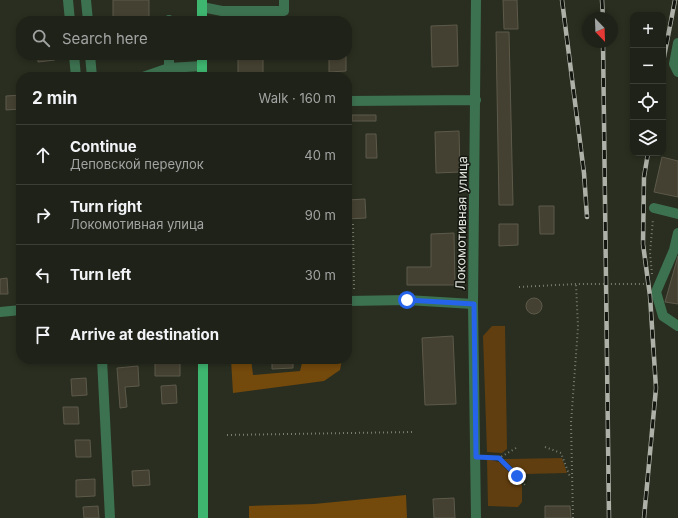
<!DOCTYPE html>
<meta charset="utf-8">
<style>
:root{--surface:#1f2218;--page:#2c2f25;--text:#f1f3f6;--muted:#a1a4a2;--line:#3c3f37}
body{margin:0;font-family:Inter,sans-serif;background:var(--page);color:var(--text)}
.controls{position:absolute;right:12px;top:12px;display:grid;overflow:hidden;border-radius:8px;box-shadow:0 2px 6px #0003}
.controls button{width:36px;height:36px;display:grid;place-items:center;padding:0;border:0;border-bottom:1px solid var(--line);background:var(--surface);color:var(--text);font:20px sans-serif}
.compass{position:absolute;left:582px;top:12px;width:36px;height:36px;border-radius:50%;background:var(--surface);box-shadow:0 2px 6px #0003;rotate:157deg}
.stop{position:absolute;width:12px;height:12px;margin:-9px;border:3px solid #2563eb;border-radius:50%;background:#fff}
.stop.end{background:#2563eb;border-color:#fff;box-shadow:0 1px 4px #0008}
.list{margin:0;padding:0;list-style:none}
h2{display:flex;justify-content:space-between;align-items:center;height:52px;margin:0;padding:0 16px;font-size:17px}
h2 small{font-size:13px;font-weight:400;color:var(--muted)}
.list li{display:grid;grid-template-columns:26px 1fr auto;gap:12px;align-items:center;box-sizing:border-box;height:60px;padding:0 16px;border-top:1px solid var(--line)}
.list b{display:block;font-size:15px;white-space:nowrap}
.list p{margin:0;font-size:13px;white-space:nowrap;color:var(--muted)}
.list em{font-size:13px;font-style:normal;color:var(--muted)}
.icon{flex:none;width:22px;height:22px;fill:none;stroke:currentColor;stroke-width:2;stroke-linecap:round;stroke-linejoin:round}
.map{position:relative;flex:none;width:678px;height:518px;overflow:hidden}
.search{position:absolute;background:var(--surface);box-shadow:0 2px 6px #0003;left:16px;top:16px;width:336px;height:44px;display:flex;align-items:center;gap:10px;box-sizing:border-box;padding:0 14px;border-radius:16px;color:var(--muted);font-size:15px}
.panel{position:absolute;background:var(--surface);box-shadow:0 2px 6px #0003;left:16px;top:72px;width:336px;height:292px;border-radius:16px}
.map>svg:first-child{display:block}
.green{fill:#613e0f}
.forest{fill:#74490c}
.building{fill:#454132;stroke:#5e5a4a}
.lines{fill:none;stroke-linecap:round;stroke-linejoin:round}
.path{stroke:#797d71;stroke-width:2;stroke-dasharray:1 3;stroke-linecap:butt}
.minor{stroke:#3d7250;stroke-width:10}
.major{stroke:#3eb670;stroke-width:10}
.rail-casing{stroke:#adb1a7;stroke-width:4.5}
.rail{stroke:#13150f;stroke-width:3;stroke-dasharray:9;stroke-linecap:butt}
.route{stroke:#2563eb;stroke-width:5}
.labels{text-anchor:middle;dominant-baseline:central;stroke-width:3;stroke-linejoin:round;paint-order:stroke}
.street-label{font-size:13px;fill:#dee2d9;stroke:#13150f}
</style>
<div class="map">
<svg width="678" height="518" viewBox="0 0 678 518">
<rect width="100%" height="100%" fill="#292e20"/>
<path class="green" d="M492 326H505L507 449 502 453 487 452 483 336Z
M562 458 567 473 524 474 523 478 504 459Z
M487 459 499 462 522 485V502L518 507 488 506Z"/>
<path class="forest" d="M231 359H251L253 375 300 371 303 359H342L340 370 324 381 233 393Z
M406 495 407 518H249V506L314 504Z"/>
<path class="building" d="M113 0H149V21H113Z
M503 0H517L518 29H504Z
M457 25 458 66 432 67 431 26Z
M496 32H509L513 205H499Z
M38 55H54L55 60 38 62Z
M113 55H149V59H113Z
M238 55H263V77H238Z
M329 55H346V71L329 72Z
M118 75 119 77H102Z
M21 95V109L6 110V96Z
M352 115H376V121H352Z
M459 131 460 172 436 173 435 132Z
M366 134H376L377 158H366Z
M662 157 678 161V197L654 192Z
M365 199 366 218 347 219V200Z
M539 206H554V234H540Z
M499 224H518V245L499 246Z
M454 233 455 285H407V267H431V234Z
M678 256V304L665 302Z
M18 275H21V289L19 290Z
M7 278 8 294H0V279Z
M526 306a8 8 0 1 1 16 0a8 8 0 1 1-16 0Z
M453 336 456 404 425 405 422 338Z
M155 359H180V376H155Z
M272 359H293V368L272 369Z
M138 366 139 386 125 387 127 407 120 408 117 368Z
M86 378 87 395 72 396 71 379Z
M176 385 177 403 162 404 161 386Z
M63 407H78L79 424H64Z
M75 440H90L91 457H76Z
M149 470 150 485 133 486 132 471Z
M95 479V496L76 497V480Z
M454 498 455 518H434L433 499Z
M98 506 99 518H84L83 507Z
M545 506H570L571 518H545Z"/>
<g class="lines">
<path class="path" d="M149 20H159
M180 20H191
M353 224 354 290
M652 274 650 253 653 219
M519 287 576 284H648
M227 435 412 432
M545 447 561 453 570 477
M516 448 499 458 526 486
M484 457 499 458
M573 518 571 423 578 327 576 284"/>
<path class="minor" d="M68 0 70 21
M86 0 88 21
M202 7 222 11H284V0
M169 20V21
M678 43 674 64 678 72
M74 55 76 77
M90 55 92 77
M169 55V68L202 66
M143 77 169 68
M347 101 476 100
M654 208 678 214
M678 233 674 250 656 292 663 316 678 326
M347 301 407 300 473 304
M0 312 21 310
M102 359 110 518
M476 518 473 304 476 0"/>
<path class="major" d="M202 0V21
M202 77V55
M203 359V518"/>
<defs>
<path id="rail" d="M562 0 584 173 587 217
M602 0 603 18
M603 42 609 518
M663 62 675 0
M644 518 656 388 650 296 643 244 644 177 648 153"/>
</defs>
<use href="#rail" class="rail-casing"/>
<use href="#rail" class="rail"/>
</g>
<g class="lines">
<path class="route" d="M407 300 474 304 476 457 499 458 517 476"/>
</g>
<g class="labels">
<g class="street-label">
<text transform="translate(461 223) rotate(-89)">Локомотивная улица</text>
</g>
</g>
</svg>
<div class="controls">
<button>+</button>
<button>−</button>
<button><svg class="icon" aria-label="locate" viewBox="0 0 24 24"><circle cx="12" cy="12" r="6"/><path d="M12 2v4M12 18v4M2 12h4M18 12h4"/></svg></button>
<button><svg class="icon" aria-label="layers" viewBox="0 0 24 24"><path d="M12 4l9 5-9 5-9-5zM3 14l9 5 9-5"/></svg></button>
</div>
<svg class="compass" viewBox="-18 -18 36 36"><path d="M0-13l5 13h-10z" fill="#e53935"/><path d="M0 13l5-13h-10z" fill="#a1a4a2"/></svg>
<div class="stop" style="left:407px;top:300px"></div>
<div class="stop end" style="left:517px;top:476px"></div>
<div class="search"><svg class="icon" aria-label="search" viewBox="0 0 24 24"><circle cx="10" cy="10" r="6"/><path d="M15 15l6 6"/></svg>Search here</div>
<section class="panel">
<h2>2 min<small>Walk · 160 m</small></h2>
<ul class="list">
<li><svg class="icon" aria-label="ahead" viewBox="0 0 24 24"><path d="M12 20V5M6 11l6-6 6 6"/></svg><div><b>Continue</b><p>Деповской переулок</p></div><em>40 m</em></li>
<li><svg class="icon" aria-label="right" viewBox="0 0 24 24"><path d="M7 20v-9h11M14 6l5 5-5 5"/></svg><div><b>Turn right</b><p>Локомотивная улица</p></div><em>90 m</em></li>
<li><svg class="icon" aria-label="left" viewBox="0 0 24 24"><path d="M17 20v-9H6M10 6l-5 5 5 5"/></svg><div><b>Turn left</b></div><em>30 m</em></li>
<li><svg class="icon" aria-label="arrive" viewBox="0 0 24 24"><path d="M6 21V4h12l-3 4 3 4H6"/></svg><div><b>Arrive at destination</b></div></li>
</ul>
</section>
</div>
